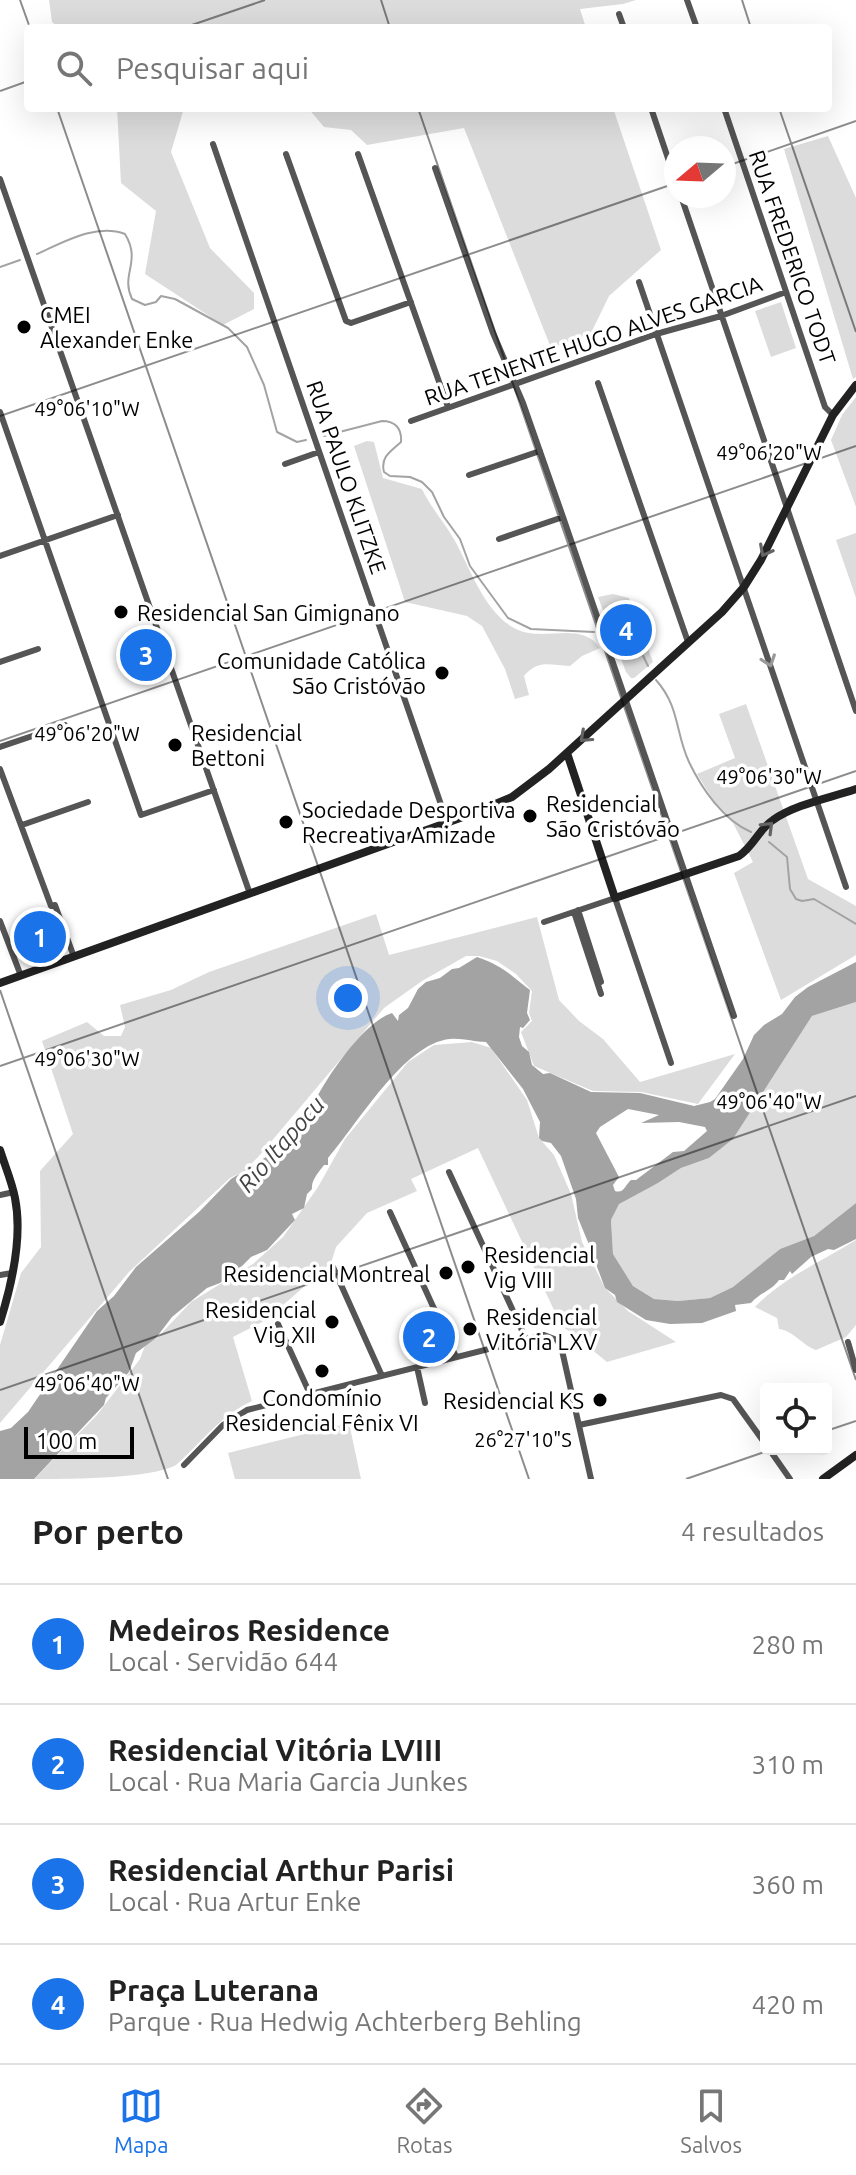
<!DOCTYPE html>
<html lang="pt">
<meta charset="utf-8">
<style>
:root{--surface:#fff;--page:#f2f2f2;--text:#222;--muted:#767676;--line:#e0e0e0;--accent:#1a73e8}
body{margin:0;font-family:Ubuntu,sans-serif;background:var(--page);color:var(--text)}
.controls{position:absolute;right:24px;bottom:24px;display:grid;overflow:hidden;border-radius:8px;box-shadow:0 8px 32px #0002}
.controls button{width:72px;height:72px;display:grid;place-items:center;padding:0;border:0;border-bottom:2px solid var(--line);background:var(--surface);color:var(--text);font:40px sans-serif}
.compass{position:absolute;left:664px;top:136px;width:72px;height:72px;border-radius:50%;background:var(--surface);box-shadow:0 8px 32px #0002;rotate:251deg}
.scale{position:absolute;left:24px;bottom:20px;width:110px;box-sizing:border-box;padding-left:8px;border:4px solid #000;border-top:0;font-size:22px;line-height:28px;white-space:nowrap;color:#000;-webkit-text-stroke:6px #fff;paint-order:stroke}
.you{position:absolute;left:348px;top:998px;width:28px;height:28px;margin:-20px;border:6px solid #fff;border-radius:50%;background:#1a73e8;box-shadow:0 0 0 12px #1a73e833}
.badge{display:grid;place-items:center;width:52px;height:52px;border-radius:50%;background:var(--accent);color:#fff;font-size:26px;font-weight:700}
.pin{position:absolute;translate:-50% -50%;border:4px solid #fff;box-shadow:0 2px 8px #0006}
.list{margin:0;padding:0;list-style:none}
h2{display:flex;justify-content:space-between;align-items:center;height:104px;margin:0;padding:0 32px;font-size:34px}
h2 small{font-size:26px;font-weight:400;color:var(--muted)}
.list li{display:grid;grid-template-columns:52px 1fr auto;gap:24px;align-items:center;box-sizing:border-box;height:120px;padding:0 32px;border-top:2px solid var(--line)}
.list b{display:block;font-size:30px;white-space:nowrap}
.list p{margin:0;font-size:26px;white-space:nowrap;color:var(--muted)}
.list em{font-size:26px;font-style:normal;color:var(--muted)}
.icon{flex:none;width:44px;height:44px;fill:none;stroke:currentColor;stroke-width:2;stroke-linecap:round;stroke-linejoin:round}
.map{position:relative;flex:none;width:856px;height:1479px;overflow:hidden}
.search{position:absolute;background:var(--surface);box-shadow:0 8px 32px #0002;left:24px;right:24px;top:24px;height:88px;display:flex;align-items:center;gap:20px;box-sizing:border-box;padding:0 28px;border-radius:8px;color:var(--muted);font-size:30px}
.sheet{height:584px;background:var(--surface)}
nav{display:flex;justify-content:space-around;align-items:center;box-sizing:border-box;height:112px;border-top:2px solid var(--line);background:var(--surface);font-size:22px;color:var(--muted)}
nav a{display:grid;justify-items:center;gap:4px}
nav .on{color:var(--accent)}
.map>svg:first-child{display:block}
.green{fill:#dcdcdc}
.water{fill:#a3a3a3;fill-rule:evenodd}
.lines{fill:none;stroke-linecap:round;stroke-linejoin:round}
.stream{stroke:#a3a3a3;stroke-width:2}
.street{stroke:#555;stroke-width:6}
.secondary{stroke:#222;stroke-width:8}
.oneway{stroke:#646464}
.oneway2{stroke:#999}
.ticks{fill:none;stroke:#000;stroke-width:2;stroke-opacity:0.45}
.poi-dot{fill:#000;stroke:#fff;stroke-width:3}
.labels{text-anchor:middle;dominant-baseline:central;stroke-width:7;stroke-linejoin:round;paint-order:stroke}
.street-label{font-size:22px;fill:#000;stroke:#fff}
.poi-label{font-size:22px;fill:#000;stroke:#fff;text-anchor:start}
.water-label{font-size:24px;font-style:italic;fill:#444;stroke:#fff}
.ticks-label{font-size:20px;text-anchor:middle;fill:#000;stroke:#fff;stroke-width:7;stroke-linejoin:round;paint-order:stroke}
</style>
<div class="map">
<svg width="856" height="1479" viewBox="0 0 856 1479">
<rect width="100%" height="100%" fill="#fff"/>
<path class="green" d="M49 0H636L623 4 580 9 586 28H59L52 22Z
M117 108H184L171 152 210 248 254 293V309L223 325 145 274 156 211 121 183Z
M308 108H613L661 250 609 296 591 333 551 348 464 128 367 145 351 130 324 127Z
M828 136 856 198V377L853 379 784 149Z
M781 302 796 348 771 357 755 311Z
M856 397V507L831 440 842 415Z
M367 441 374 442 383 478 422 489C431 508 445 523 455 541 471 570 484 611 514 628 543 644 580 619 600 648L582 656 570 666C550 665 538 659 524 676L529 695 515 699 505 669 482 626 467 616 405 602 354 446Z
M856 533V598L836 540Z
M613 594 629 598 653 662 634 678H631L626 672 598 597Z
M746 704 808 879 856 906V955L781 1000 734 873 753 862 733 823 716 805 697 774 735 758 719 714Z
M376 914 389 955 537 917 559 1000 579 1021 603 1039 640 1082 735 1054 698 1104 641 1092 593 1091 534 1066 521 1032 532 1021 529 1013 532 991 516 974 497 961 479 956H466L422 981 384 1008 259 1156 244 1171 230 1178 129 1272 0 1423V1345L21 1273 41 1247 40 1171 73 1134 42 1041 87 1022 104 1036H121L125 1027 120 1005 171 990 209 972Z
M856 1002V1203L814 1236 780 1249 733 1287 710 1298 678 1301 654 1299 633 1286 613 1254 611 1220 619 1203 658 1183 681 1168 709 1158 733 1139 812 1016Z
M472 1042 491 1048 527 1100 539 1138 554 1155 571 1194 582 1242 605 1288 628 1311 676 1342 607 1362 561 1325 478 1148 411 1179 417 1191 367 1213 336 1247 331 1263 266 1320 233 1337 252 1401C220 1416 202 1442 176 1465 151 1479 68 1479 34 1479L97 1415 140 1359 146 1343 157 1338 191 1302 253 1264 283 1237 318 1187 345 1139 408 1062 434 1045Z
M856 1240V1325L846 1337 816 1350C802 1345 794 1331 779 1329L777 1318 755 1307C784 1277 821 1262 856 1240Z
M349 1423 361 1479H235L228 1453Z"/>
<path class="water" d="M477 957C503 966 509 974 530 990L527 1013 530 1020 523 1028 520 1027 519 1037 522 1046 529 1052 532 1065 543 1074 550 1073 591 1092 640 1093 694 1106 710 1102 715 1099 743 1059 754 1035 764 1025 782 1014 795 997 808 987 856 962V1002L812 1016 733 1139 709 1158 681 1168 658 1183 619 1204 611 1220 613 1254 633 1286 654 1299 678 1301 710 1298 733 1287 780 1249 814 1236 856 1203V1239L834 1250 828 1249 811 1257 792 1274 790 1271 784 1280H779C771 1291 761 1292 751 1303L735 1305 736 1311 702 1323 670 1324 646 1320 617 1302 615 1295 605 1288 596 1264 590 1257V1247L578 1218 576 1199 561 1156 551 1143 542 1141 539 1138 540 1122 523 1089 486 1042C474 1042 463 1038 450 1039 404 1043 357 1125 328 1158V1165H324C319 1172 311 1180 312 1189L307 1194 304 1208 292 1214 295 1220 267 1250 251 1257 238 1270 220 1283 207 1288 172 1317 156 1338 136 1353 129 1372 106 1398 104 1405 34 1479H0V1431L11 1428 28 1412 97 1311 114 1296 136 1267 199 1212 231 1179 285 1145 290 1137 296 1134 300 1122 311 1113 309 1106 315 1101C328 1075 364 1022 392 1013L398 1021 399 1015 408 1008 418 989 426 982 440 978 452 969 459 968ZM628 1109 659 1115 641 1123 679 1122 705 1127 707 1131 684 1151 673 1152 636 1180H631C625 1185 624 1194 615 1191L613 1185 619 1177 596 1133 600 1127Z"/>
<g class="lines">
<path class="stream" d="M37 254C64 242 96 223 125 234 142 262 120 274 132 299L145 305 156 302 161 296 175 299 228 328 247 347 264 385 277 432 297 442 306 440
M0 267 20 260
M324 436 382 421C395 421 402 428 401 442 391 451 380 457 384 472L390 476 410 477 422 482 432 492 444 517 460 539 470 566 508 618 531 629 594 632
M615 627 633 635 648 666
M656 680C680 707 675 732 689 762 702 789 723 820 751 832
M769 842 787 857 790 889 796 899 802 901 814 899 856 924"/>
<path class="street" d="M687 0 697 28
M619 14 624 28
M651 108 676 182
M724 108 825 407 833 415
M213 144 447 822
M286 154 346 321 351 323 411 302
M358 154 448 407
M435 168 493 333 523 403 563 517 734 1016
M0 179 250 894
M681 196 856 711
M639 282 846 887
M598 383 688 642
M0 412 141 815 214 790
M411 421 656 334 721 316 786 292
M285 464 319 452
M469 475 540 451
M499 539 563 517
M0 556 118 515
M0 662 38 649
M0 747 65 725
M0 769 51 906 55 905 74 957
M22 825 88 802
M578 910 601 982
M574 912 601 994
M0 921 21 976
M544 922 615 898 671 1063
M449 1172 526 1339
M0 1195 14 1192
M390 1212 456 1357
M333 1267 382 1376
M0 1275 12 1273
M278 1324 310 1394
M848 1342 856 1370
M417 1367 425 1403
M579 1425 721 1395 733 1399 766 1445
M769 1449 790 1479
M184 1465 223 1425 247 1410 544 1335 557 1340 561 1346 591 1479"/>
<path class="secondary" d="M567 753 615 898 739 856C754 846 759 829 773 820 796 804 830 798 856 789
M0 983 474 813 512 797 549 769 722 612 744 587 761 560 833 415 856 385
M0 1150C5 1166 12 1182 15 1198 23 1238 12 1284 0 1322
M823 1479 856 1455"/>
</g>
<defs><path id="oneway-chevron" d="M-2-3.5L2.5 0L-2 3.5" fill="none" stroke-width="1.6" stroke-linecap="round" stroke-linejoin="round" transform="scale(2)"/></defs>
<g class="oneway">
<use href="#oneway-chevron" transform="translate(765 551) rotate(118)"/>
<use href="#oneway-chevron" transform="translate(585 737) rotate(138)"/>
<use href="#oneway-chevron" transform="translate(768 827) rotate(-45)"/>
</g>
<use class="oneway2" href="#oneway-chevron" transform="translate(769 661) rotate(71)"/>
<path class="ticks" d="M20 0 30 28M381 0 390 28M742 0 751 28M183 28 265 0M0 91 28 81M57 108 529 1479M418 108 856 1380M779 108 856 332M724 167 856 121M0 416 676 183M0 741 856 446M0 990 168 1479M0 1066 856 771M0 1390 856 1096M826 1431 856 1421M686 1479 773 1449"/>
<g class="poi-dot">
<circle cx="24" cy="327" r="8"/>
<circle cx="121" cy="612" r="8"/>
<circle cx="442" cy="673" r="8"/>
<circle cx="175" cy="745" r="8"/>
<circle cx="530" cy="816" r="8"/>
<circle cx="286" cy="822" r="8"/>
<circle cx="468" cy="1267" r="8"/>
<circle cx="446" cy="1273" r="8"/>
<circle cx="332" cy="1322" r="8"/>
<circle cx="470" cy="1329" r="8"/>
<circle cx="322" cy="1371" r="8"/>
<circle cx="600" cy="1400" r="8"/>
</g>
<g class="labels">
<g class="street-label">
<text transform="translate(793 257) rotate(71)">RUA FREDERICO TODT</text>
<text transform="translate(593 340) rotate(-19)">RUA TENENTE HUGO ALVES GARCIA</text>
<text transform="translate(347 477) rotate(71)">RUA PAULO KLITZKE</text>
</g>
<g class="poi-label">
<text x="40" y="314">CMEI<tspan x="40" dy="25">Alexander Enke</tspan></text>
<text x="137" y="612">Residencial San Gimignano</text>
<text x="426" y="660" text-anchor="end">Comunidade Católica<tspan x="426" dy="25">São Cristóvão</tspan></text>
<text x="191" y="732">Residencial<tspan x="191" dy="25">Bettoni</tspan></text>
<text x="546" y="803">Residencial<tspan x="546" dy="25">São Cristóvão</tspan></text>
<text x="302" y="809">Sociedade Desportiva<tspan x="302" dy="25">Recreativa Amizade</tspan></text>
<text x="484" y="1254">Residencial<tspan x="484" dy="25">Vig VIII</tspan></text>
<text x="430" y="1273" text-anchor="end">Residencial Montreal</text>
<text x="316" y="1309" text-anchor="end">Residencial<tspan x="316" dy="25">Vig XII</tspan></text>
<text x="486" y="1316">Residencial<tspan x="486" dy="25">Vitória LXV</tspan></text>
<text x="322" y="1397" text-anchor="middle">Condomínio<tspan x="322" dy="25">Residencial Fênix VI</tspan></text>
<text x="584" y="1400" text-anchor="end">Residencial KS</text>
</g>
<g class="water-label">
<text transform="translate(281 1144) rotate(-49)">Rio Itapocu</text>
</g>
</g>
<g class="ticks-label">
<text x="87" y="416">49°06'10"W</text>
<text x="769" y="460">49°06'20"W</text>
<text x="87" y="741">49°06'20"W</text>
<text x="769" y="784">49°06'30"W</text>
<text x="87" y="1066">49°06'30"W</text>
<text x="769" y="1109">49°06'40"W</text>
<text x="87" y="1391">49°06'40"W</text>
<text x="523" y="1447">26°27'10"S</text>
</g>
</svg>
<div class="controls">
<button><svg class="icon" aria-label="locate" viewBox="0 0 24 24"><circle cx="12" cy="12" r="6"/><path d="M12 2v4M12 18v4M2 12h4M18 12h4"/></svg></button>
</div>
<svg class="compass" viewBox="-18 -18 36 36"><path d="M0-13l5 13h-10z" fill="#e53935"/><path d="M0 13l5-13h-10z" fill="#767676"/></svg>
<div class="scale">100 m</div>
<div class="you"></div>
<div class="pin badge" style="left:40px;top:937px">1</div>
<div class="pin badge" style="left:429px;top:1337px">2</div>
<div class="pin badge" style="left:146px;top:655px">3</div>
<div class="pin badge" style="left:626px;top:630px">4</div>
<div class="search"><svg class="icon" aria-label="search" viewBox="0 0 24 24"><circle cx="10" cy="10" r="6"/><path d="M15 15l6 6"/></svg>Pesquisar aqui</div>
</div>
<section class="sheet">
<h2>Por perto<small>4 resultados</small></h2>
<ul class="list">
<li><span class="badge">1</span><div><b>Medeiros Residence</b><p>Local · Servidão 644</p></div><em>280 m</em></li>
<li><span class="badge">2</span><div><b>Residencial Vitória LVIII</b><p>Local · Rua Maria Garcia Junkes</p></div><em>310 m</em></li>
<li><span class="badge">3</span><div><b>Residencial Arthur Parisi</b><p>Local · Rua Artur Enke</p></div><em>360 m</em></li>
<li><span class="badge">4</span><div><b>Praça Luterana</b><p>Parque · Rua Hedwig Achterberg Behling</p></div><em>420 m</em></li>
</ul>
</section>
<nav>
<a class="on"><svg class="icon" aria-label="map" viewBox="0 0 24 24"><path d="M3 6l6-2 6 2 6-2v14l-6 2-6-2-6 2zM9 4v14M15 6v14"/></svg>Mapa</a>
<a><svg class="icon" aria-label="directions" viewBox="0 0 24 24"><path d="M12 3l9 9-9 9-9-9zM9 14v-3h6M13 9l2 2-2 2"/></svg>Rotas</a>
<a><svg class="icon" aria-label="saved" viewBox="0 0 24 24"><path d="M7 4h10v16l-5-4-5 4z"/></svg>Salvos</a>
</nav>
